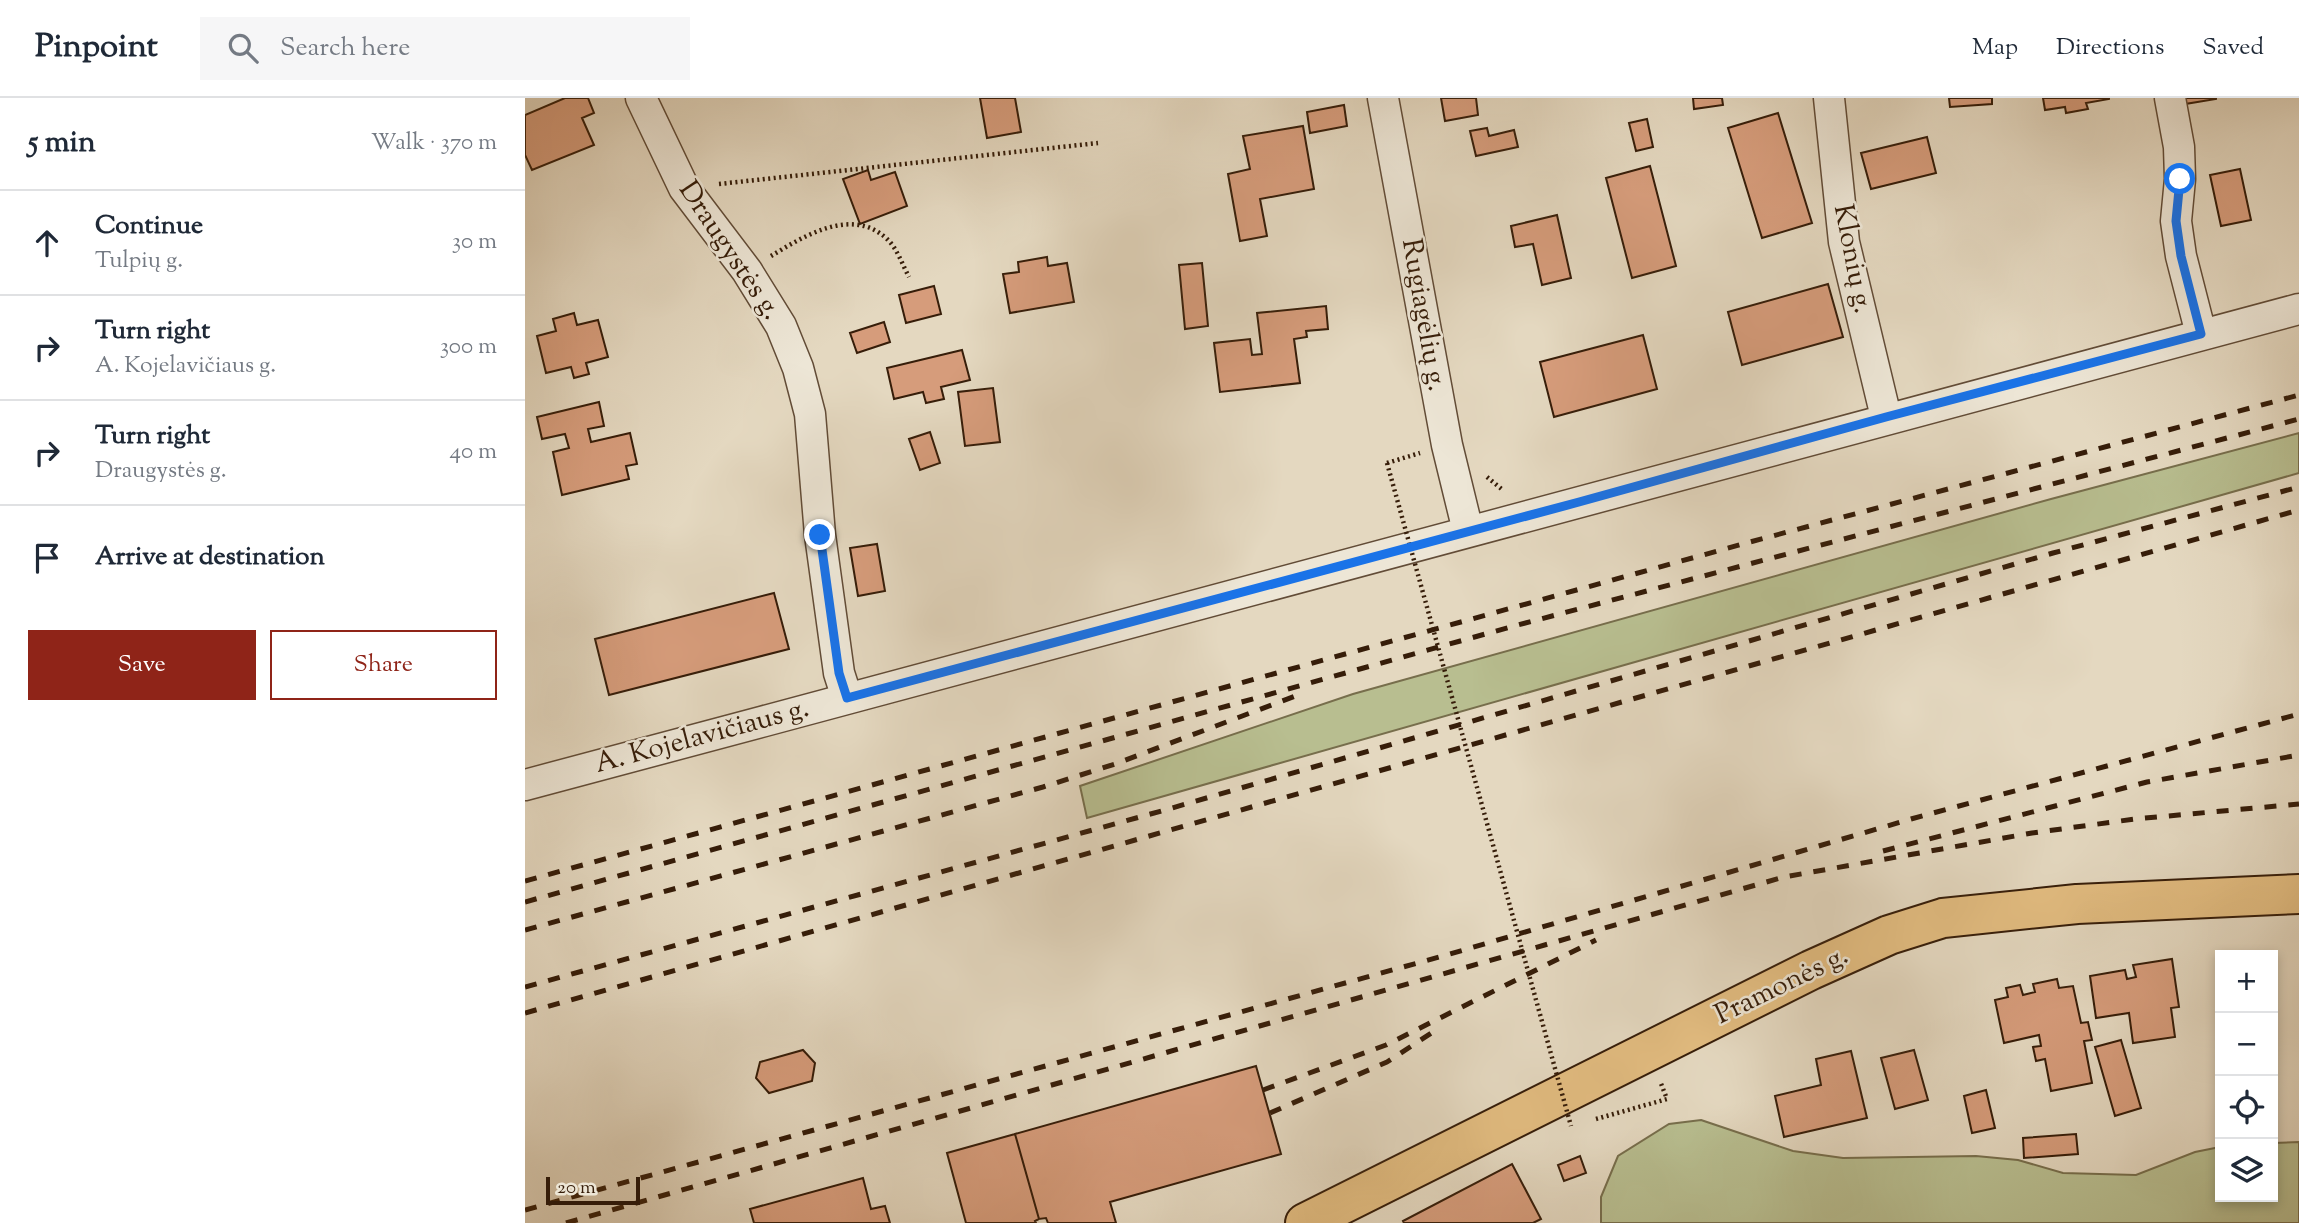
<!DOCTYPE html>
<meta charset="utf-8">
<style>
:root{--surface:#fff;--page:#f6f6f7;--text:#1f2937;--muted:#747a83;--line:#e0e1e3;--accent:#8f2418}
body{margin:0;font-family:"Sorts Mill Goudy",serif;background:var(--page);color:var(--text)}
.controls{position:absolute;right:21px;bottom:21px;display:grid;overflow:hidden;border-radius:0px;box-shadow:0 4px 10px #0003}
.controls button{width:63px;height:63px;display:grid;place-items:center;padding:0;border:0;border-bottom:2px solid var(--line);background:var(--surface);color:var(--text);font:35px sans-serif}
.scale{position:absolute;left:21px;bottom:18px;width:94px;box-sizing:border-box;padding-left:7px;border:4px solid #361d09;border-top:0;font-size:19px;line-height:24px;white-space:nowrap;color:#361d09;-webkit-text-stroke:5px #ede6d6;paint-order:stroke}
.stop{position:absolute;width:21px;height:21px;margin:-16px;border:5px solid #1a73e8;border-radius:50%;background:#fff}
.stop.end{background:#1a73e8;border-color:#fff;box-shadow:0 2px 7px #0008}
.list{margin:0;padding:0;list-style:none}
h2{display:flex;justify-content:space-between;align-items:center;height:91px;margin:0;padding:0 28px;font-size:30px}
h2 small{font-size:23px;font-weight:400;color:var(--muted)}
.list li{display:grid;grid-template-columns:46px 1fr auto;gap:21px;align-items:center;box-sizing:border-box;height:105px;padding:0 28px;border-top:2px solid var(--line)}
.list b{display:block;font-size:26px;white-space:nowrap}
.list p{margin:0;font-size:23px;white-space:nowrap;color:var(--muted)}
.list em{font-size:23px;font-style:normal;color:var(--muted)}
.actions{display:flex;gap:14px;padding:21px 28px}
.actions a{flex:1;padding:16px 0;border:2px solid var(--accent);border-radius:0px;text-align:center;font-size:24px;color:var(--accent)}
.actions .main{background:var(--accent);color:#fff}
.icon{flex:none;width:38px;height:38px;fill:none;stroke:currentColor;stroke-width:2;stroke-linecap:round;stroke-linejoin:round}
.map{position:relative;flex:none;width:1774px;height:1125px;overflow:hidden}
header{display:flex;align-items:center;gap:42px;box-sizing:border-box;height:98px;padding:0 35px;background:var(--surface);border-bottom:2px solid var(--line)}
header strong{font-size:33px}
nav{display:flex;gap:38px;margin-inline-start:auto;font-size:24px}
.search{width:490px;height:63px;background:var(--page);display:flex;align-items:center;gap:18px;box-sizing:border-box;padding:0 24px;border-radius:0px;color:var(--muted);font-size:26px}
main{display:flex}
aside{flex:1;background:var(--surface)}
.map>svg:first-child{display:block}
.green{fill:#b8be90;stroke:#776e4c;stroke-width:2}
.building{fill:#d69c7b;stroke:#361d09;stroke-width:2}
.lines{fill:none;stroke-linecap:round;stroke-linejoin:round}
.minor-casing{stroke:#624c37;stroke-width:33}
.major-casing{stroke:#361d09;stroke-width:42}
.path{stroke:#361d09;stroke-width:4.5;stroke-dasharray:2 3.5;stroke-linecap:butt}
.minor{stroke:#ede6d6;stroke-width:30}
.major{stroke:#e2bc80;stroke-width:38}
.rail{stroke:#361d09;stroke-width:5;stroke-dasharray:12 12;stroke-linecap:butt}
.path-bridge{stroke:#361d09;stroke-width:4.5;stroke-dasharray:2 3.5;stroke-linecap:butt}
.route{stroke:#1a73e8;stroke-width:9}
.labels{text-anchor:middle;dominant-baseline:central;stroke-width:5;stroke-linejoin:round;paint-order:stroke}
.street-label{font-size:28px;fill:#361d09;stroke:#ede6d6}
</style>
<header>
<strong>Pinpoint</strong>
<div class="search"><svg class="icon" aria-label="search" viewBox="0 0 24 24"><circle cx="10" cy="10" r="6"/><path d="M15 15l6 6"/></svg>Search here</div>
<nav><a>Map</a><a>Directions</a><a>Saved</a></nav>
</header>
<main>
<aside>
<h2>5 min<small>Walk · 370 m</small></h2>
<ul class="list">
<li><svg class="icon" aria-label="ahead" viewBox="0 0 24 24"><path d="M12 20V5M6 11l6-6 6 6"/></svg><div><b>Continue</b><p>Tulpių g.</p></div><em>30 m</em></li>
<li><svg class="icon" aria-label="right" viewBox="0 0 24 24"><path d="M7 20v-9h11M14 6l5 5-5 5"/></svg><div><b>Turn right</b><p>A. Kojelavičiaus g.</p></div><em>300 m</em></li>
<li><svg class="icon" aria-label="right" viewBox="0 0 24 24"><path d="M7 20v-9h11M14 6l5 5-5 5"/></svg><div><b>Turn right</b><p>Draugystės g.</p></div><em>40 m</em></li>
<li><svg class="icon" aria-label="arrive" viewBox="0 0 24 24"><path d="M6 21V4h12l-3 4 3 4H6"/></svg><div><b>Arrive at destination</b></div></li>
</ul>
<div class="actions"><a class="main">Save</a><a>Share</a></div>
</aside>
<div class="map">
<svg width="1774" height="1125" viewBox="0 0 1774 1125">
<rect width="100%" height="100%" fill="#e4d8c0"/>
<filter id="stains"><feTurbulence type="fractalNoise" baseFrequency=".00286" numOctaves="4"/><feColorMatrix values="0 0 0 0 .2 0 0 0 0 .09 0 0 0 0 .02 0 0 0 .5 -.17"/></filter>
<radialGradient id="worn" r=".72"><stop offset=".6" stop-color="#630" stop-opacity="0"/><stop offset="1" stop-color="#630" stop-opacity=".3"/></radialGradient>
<path class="green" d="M1774 335V375L562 720 555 688 828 596 1526 401Z
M1176 1022 1268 1053 1318 1060 1451 1058 1493 1062 1538 1075 1611 1077 1670 1054 1695 1049V1099H1748V1045L1774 1044V1125H1076V1099L1093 1058 1144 1026Z"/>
<path class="building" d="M40 0H63L69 15 57 20 69 47 7 72 0 57V17Z
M455 0H490L496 34 462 40Z
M916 0H951L953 17 920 23Z
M1168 0H1197L1198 7 1169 11Z
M1424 0H1467V6L1425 9Z
M1518 0H1584V1L1561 5 1563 11 1541 15 1540 9 1520 12Z
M1659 0H1691V1L1660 6Z
M819 7 822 28 785 35 782 14Z
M1253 15 1287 125 1237 140 1203 30Z
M1122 21 1128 49 1111 53 1104 25Z
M778 28 789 91 735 101 742 138 715 143 703 76 725 71 718 38Z
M962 30 964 38 989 32 993 49 951 58 945 33Z
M1402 39 1411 75 1346 91 1336 55Z
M1125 68 1151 168 1107 180 1081 80Z
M1715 71 1726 122 1696 128 1685 77Z
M343 72 346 82 370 74 382 108 335 126 318 81Z
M1032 117 1046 180 1017 187 1008 146 990 149 986 128Z
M522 159 523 168 542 165 549 204 485 215 478 176 494 174 493 164Z
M677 165 683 228 660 231 654 167Z
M1303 186 1318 239 1217 267 1203 214Z
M409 188 416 216 381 225 374 197Z
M801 208 803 231 781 233 782 239 769 241 775 285 695 294 689 245 725 241 727 257 737 256 732 215Z
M49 215 52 227 73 222 83 259 61 265 64 276 49 280 46 269 21 275 12 238 31 233 28 221Z
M359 224 365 244 332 255 325 235Z
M1118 237 1132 291 1029 319 1015 264Z
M437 252 445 282 416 289 419 301 401 305 398 294 369 301 362 270Z
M468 290 475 344 440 348 433 294Z
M74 304 79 328 63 331 66 344 105 335 112 366 101 368 104 381 37 397 28 354 44 350 40 336 17 341 12 319Z
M405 334 415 365 395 372 384 341Z
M352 446 360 493 333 498 325 450Z
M249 495 264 551 84 597 70 541Z
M1647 861 1654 909 1646 910 1650 939 1608 945 1604 915 1571 920 1565 878 1600 872 1602 881 1611 879 1608 867Z
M1532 881 1534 890 1548 888 1556 925 1563 924 1567 942 1559 943 1567 985 1526 993 1520 961 1511 963 1508 949 1516 948 1514 937 1479 945 1470 902 1483 899 1481 890 1495 887 1498 897 1510 894 1508 886Z
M1596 942 1616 1010 1590 1018 1570 949Z
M278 952 290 965 287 983 244 995 231 980 235 964Z
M1389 952 1403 1002 1370 1011 1356 960Z
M1326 953 1342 1020 1259 1039 1250 998 1296 987 1291 961Z
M731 968 756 1056 585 1104 591 1125H523L521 1120 514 1121 490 1036Z
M1461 992 1470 1030 1447 1035 1439 998Z
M490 1036 514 1121 510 1123 511 1125H441L422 1055Z
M1551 1036 1553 1056 1499 1060 1498 1040Z
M1055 1058 1061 1075 1039 1083 1033 1067Z
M987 1066 1016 1121 1008 1125H879L878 1123Z
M338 1080 346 1111 360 1108 365 1125H229L225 1111Z"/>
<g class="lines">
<defs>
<path id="minor" d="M116 0 159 90 222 173 256 228 273 270 285 316 295 437 314 575 322 600
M858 0 922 347 943 433
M1304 0 1319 144 1361 319
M1645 0 1654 49 1655 81 1651 123 1656 158 1676 236
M0 687C592 530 1182 365 1774 211"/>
<path id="major" d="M780 1125 1286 872 1364 837 1418 820 1552 806 1774 796"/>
</defs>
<use href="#minor" class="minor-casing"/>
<use href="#major" class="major-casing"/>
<path class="path" d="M194 86 573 45
M246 158C279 138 327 108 362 141 372 150 378 168 384 179
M862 365 895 355
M962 379 979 393
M1071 1021 1142 1001 1135 983"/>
<use href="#minor" class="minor"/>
<use href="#major" class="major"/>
<path class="rail" d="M1358 753 1622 684 1774 657
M0 783 1225 444 1774 297
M0 804 989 528 1774 321
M0 832 518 689 590 666 773 597
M0 889 640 712 1528 455 1774 389
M0 915 1774 412
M738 992 861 947 1071 842
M745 1015 862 964 914 930
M0 1112 925 856 1386 721 1774 616
M41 1125 1259 779 1507 735 1610 721 1774 706"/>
<path class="path-bridge" d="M862 365 1046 1028"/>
</g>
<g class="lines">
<path class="route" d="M295 437 314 575 322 600 1054 404 1361 319 1676 236 1656 158 1651 123 1655 81"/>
</g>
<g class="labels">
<g class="street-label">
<text transform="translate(204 153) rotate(56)">Draugystės g.</text>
<text transform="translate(1327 161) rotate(79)">Klonių g.</text>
<text transform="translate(898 217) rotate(80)">Rugiagėlių g.</text>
<text transform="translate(177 639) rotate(-15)">A. Kojelavičiaus g.</text>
<text transform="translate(1257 888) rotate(-26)">Pramonės g.</text>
</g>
</g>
<rect width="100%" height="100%" filter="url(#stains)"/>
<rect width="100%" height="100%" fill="url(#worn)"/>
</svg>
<div class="controls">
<button>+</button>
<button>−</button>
<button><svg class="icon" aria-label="locate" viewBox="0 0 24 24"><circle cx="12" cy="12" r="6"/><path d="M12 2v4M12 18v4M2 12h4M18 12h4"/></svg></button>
<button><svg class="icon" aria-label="layers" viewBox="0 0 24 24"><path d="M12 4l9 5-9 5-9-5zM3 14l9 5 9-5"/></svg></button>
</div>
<div class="scale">20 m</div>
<div class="stop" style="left:1655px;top:81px"></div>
<div class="stop end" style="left:295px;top:437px"></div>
</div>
</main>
